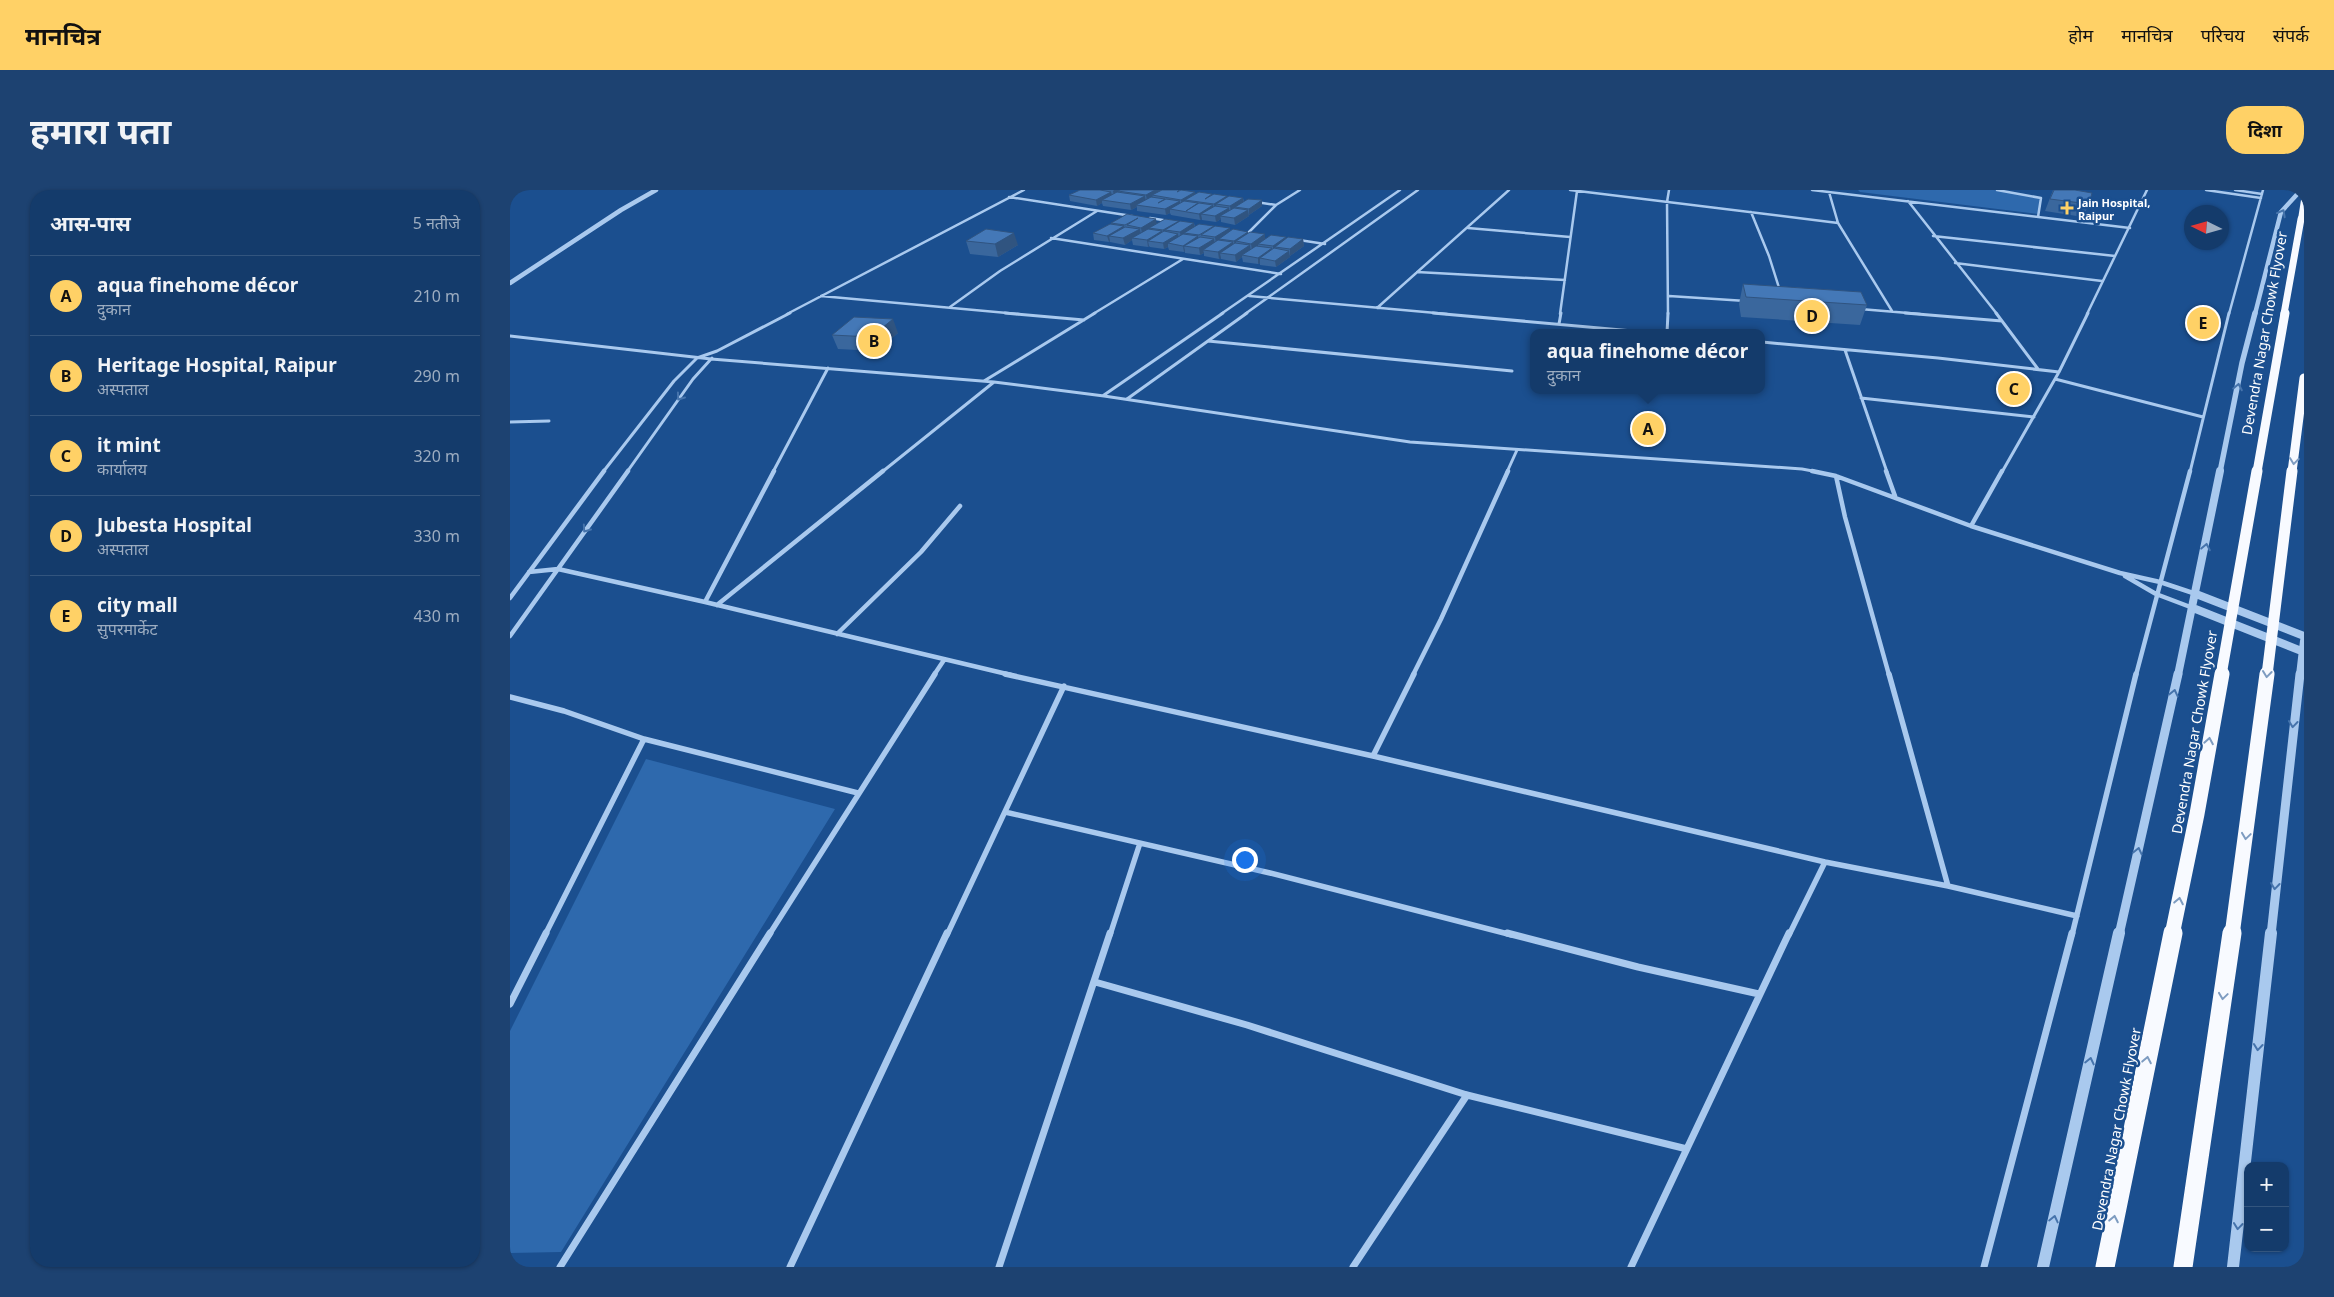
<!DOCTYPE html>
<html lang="hi">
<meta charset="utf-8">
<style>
:root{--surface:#143b6b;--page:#1d4271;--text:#f1f3f6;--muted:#9dadc1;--line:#33557e;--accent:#ffd166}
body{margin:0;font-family:"Noto Sans","Noto Sans Devanagari",sans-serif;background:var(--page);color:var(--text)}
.controls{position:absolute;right:15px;bottom:15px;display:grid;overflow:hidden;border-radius:10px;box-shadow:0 1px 4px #0004}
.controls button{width:45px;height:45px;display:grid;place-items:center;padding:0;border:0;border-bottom:1px solid var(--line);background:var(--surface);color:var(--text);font:25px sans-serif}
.compass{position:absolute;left:1674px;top:15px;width:45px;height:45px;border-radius:50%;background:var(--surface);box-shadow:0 1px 4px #0004;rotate:275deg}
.you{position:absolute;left:734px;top:669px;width:18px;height:18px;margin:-12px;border:4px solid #fff;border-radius:50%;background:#1a73e8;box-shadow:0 0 0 8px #1a73e833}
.badge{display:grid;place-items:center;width:32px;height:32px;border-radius:50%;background:var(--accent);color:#111;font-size:16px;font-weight:700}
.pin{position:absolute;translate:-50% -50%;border:2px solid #fff;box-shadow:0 1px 5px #0006}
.popup{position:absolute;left:1020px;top:139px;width:235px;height:65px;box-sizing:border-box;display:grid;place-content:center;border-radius:10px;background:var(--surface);filter:drop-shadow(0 1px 4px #0005);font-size:16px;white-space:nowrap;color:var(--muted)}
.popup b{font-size:19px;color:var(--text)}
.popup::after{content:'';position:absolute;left:50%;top:100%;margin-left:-10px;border:10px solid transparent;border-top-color:var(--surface)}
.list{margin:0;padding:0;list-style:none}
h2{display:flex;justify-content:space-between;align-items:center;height:65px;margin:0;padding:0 20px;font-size:21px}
h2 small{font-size:16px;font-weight:400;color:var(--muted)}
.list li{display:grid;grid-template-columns:32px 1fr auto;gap:15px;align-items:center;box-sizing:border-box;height:80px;padding:0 20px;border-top:1px solid var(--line)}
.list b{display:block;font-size:19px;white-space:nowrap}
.list p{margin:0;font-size:16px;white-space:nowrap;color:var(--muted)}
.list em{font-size:16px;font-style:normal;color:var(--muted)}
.map{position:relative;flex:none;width:1794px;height:1077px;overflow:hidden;border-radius:20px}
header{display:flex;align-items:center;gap:30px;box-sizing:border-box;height:70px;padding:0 25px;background:var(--accent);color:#111}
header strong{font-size:24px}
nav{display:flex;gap:28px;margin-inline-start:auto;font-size:18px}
.intro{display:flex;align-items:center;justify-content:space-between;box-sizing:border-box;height:120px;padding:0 30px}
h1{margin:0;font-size:35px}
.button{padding:12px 22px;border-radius:20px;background:var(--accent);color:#111;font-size:18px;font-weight:700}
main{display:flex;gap:30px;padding:0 30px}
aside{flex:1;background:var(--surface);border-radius:20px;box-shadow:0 1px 4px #0004}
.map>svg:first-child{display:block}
.green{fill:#2e69ad}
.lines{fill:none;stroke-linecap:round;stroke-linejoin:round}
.minor-far4{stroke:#a9c9ee;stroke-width:2.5}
.minor-far3{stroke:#a9c9ee;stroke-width:3}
.minor-far2{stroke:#a9c9ee;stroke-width:4.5}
.minor-far1{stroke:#a9c9ee;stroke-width:5.5}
.minor{stroke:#a9c9ee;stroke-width:7}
.tertiary-far4{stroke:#a9c9ee;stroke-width:4.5}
.tertiary-far3{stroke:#a9c9ee;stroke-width:5.5}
.tertiary-far2{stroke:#a9c9ee;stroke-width:8}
.tertiary-far1{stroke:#a9c9ee;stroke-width:9}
.tertiary{stroke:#a9c9ee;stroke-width:12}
.trunk{fill:#f8faff;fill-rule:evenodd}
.trunk-bridge-far4{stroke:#f8faff;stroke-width:7}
.trunk-bridge-far3{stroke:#f8faff;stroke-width:9}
.trunk-bridge-far2{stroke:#f8faff;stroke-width:11}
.trunk-bridge-far1{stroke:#f8faff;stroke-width:15}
.trunk-bridge{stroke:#f8faff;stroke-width:19}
.wall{fill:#3a679d}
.shaded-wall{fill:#305480}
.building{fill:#4478b7;stroke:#305480}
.oneway{stroke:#4674ac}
.oneway2{stroke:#7e9cc1}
.poi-dot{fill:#ffd166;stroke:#1b4f8f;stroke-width:2}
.labels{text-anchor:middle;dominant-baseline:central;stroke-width:5;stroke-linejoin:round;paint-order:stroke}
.far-poi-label{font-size:11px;font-weight:bold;fill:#fff;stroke:#1b4f8f;text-anchor:start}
.street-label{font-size:14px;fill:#fff;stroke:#1b4f8f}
</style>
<header>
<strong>मानचित्र</strong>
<nav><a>होम</a><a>मानचित्र</a><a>परिचय</a><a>संपर्क</a></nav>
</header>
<div class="intro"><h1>हमारा पता</h1><a class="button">दिशा</a></div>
<main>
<aside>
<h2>आस-पास<small>5 नतीजे</small></h2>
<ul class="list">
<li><span class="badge">A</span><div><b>aqua finehome décor</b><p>दुकान</p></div><em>210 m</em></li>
<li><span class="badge">B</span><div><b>Heritage Hospital, Raipur</b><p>अस्पताल</p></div><em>290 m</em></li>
<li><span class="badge">C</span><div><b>it mint</b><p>कार्यालय</p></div><em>320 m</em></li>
<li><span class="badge">D</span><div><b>Jubesta Hospital</b><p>अस्पताल</p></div><em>330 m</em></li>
<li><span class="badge">E</span><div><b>city mall</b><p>सुपरमार्केट</p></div><em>430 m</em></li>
</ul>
</aside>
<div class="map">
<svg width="1794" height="1077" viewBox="0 0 1794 1077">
<rect width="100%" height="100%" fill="#1b4f8f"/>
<path class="green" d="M1348 0H1484L1532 8 1528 24 1350 2Z
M136 569 325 619 51 1062 0 1063V841Z"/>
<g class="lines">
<path class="minor-far4" d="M1060 0 1328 33
M1302 0 1620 38
M1487 0 1531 8 1528 27
M1696 0 1751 8
M1725 0 1752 4
M1319 2 1328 33 1382 121
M499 7 622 26
M1398 11 1487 124
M746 12 766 15 790 0
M1241 22 1259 66 1270 101
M640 28 659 31
M958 38 1060 47
M738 43 766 15
M1423 46 1605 66
M541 48 771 84
M789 50 815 54
M1445 73 1592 91
M907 82 1055 90
M311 106 509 124
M739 106 937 124
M1159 106 1236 111
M440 117 490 81 587 21
M867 118 999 0
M1350 119 1410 124
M277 124 514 0
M583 124 673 69
M711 124 890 0
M735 124 908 0
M1050 124 1067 1
M1158 124 1157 12 1159 0
M1577 124 1637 0
M1719 124 1753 0"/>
<path class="minor-far3" d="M495 123 574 130
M923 123 1145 143
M1395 123 1492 131
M1486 123 1528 179
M1049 134 1051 123
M1157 143 1158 123
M0 146 201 169 484 192 594 206 900 252 1292 279 1308 282
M698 151 1002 181
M1252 152 1428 168 1549 182
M1335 160 1377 282
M1545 189 1693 227
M474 191 585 123
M594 205 713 123
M1351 208 1524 227
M617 209 737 123
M0 232 39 231
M93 282 164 191 187 168 207 161 280 123
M117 282 183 189 202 168
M263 282 318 178
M372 282 484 192
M997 282 1007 260
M1492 282 1549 182 1578 123
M1680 282 1719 123"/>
<path class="minor-far2" d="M264 281 195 412 501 485
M1302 281 1326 286 1461 336 1610 383 1650 392 1686 404
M1376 281 1385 306
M1326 286 1335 327 1379 485
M1461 336 1492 281
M19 382 48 379 195 412
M1615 386 1646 404 1683 418
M0 408 94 281
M207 415 373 281
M327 444 411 362 450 316
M0 446 118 281
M424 485 434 470
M903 485 931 429 998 281
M1626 485 1680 281"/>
<path class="minor-far1" d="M495 484 863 566 1315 672 1438 696 1567 726
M1379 484 1438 696
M0 507 54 521 134 549 348 603
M863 566 904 484
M495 622 760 683 1002 745
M35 745 134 549
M259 745 425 484
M437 745 554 496
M600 745 630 653
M1279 745 1315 672
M1562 745 1626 484"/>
<path class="minor" d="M997 743 1128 777 1249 804
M585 792 737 835 957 905 1177 959
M0 814 36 743
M50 1077 260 743
M280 1077 437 743
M489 1077 600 743
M843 1077 957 905
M1121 1077 1279 743
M1474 1077 1562 743"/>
<path class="tertiary-far4" d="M0 93 111 20 146 0
M1745 124 1771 22 1791 0"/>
<path class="tertiary-far3" d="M1710 282 1732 173 1745 123"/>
<path class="tertiary-far2" d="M1686 404 1794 446
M1683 418 1794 462
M1668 485 1710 281
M1790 485 1794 451"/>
<path class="tertiary-far1" d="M1609 745 1668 484
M1761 745 1790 484"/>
<path class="tertiary" d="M1533 1077 1609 743
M1723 1077 1761 743"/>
<path class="trunk" d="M1794 8V29L1791 31 1788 29 1791 10Z"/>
<path class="trunk-bridge-far4" d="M1774 124 1791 29"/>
<path class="trunk-bridge-far3" d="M1747 282 1775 123
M1782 282 1794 188"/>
<path class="trunk-bridge-far2" d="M1711 485 1747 281
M1757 485 1782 281"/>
<path class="trunk-bridge-far1" d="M1662 745 1687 624 1712 484
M1722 745 1757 484"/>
<path class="trunk-bridge" d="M1595 1077 1663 743
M1673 1077 1722 743"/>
</g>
<path class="wall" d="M570 0H651V1L652 0H670L685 4H702V5L717 7 733 8 734 11 752 10V16L739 25V26L725 35 711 32V29L706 32 692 30V29L690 30 661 25 660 23 656 25 627 21V17L621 20 593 16 592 13 587 16 560 11 559 5Z
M1543 0 1579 14 1573 27 1535 21Z
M669 31V32L684 33 685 36H704V37L720 42 738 43 755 49 776 48 793 49 794 56 780 66 779 65 780 67 766 77 750 75V73L748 74 733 72 732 67 726 72 711 69V68L709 69 694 66V63L690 65 675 63V61L674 62 659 60 658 57 654 59 640 57 639 56 638 57 623 55 622 50 615 55 600 52V51L599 52 584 50 583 43 601 35V33H647Z
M456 51 508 55 488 67 460 64Z
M1233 94 1357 115 1350 135 1231 127 1229 114Z
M388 143 367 161 328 159 322 145Z"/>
<path class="shaded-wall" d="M604 0H616L608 1 609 4 604 6 603 1Z
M645 0H651V3L642 5 643 8 637 11 636 5Z
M601 2 603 8 592 10V13L587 16 586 10Z
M685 2V8L675 10V13L672 16 671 10Z
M635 6 636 12 626 15 627 17 621 20 620 14Z
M717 6 718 12 706 14 707 19 705 20 704 14Z
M733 8 734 14 725 17V20L721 22 720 16Z
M752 10V16L739 25V19Z
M670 11V17L660 19V23L656 25 655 19Z
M703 15 704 21 691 24 692 29 690 30 689 24Z
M719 18 720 24 710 26 711 29 706 32 705 26Z
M738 20 739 26 725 35 724 28Z
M646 29 647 35 639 38 640 39 632 44 631 38Z
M669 31V37L655 40 656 45 655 46 653 40Z
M684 33 685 39 674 43 675 46 671 49 670 42Z
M614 36 615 43 599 46 600 51 599 52 597 46Z
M720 38V45L709 49 710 52 706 54 705 47Z
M630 39 631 45 622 48V50L615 55 613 48Z
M652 41 653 47 638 51 639 56 638 57 637 50Z
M738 42 739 48 726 51V56L725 57 724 51Z
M504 43 508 55 488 67 485 54Z
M668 44 669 50 658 53V57L654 59 653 53Z
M755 44V51L748 54V56L742 60 741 54Z
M688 46 689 53 674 56 675 61 674 62 673 56Z
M776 47 777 53 765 57V62L763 63V56Z
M704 49 705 55 693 60 694 63 690 65 689 58Z
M793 49 794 56 780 66V59Z
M723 52 724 59 710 63 711 68 709 69 708 62Z
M740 55 741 62 732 65V67L726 72 725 65Z
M762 58V64L750 68V73L748 74V68Z
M779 61 780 67 766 77 765 71Z
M383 129 388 143 367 161 361 147Z"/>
<path class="building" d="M570 0H590L601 2 586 10 559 5Z
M610 0H645L636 5 608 1Z
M652 0H669L667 2 671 0 685 2 671 10 642 5Z
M1544 0H1565L1582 3 1579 14 1540 9Z
M607 2 635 6 620 14 592 10Z
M689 2 702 4 695 9 704 4 717 6 704 14 675 10Z
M719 6 733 8 720 16 706 14Z
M641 7 655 9 648 13 656 9 670 11 655 19 626 15Z
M738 9 752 10 739 19 725 17Z
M674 11 688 13 676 21 689 13 703 15 689 24 660 19Z
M705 16 719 18 705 26 691 24Z
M724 18 738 20 724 28 710 26Z
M617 24 646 29 631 38 617 35 628 28 615 35 601 33Z
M655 29 669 31 653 40 639 38Z
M670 31 684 33 670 42 655 40Z
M600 34 614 36 597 46 583 43Z
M689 34 704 36 689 45 674 43Z
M705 36 720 38 705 47 691 45Z
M615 37 630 39 613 48 599 46Z
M476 39 504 43 485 54 456 51Z
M638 39 652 41 637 50 622 48Z
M723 39 738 42 724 51 709 49Z
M654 41 668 44 653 53 638 51Z
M740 42 755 44 741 54 726 51Z
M673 44 688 46 673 56 658 53Z
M761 45 776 47 763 56 748 54Z
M690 47 704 49 689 58 674 56Z
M778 47 793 49 780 59 765 57Z
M708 50 723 52 708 62 693 60Z
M725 53 740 55 725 65 710 63Z
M746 56 762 58 748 68 732 65Z
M764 58 779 61 765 71 750 68Z
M1233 94 1351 102 1357 115 1236 107Z
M344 127 383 129 361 147 322 145Z"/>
<defs><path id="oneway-chevron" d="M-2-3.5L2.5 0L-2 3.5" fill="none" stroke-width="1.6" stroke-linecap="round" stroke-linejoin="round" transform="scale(1.25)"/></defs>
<g class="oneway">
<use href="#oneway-chevron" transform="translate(1772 23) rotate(-62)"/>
<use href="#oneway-chevron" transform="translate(1728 197) rotate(-79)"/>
<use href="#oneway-chevron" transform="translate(170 207) rotate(126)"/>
<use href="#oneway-chevron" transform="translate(76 339) rotate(125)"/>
<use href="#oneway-chevron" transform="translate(1696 357) rotate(-79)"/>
<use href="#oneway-chevron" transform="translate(1664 503) rotate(-77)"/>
<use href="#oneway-chevron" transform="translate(1783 534) rotate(96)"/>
<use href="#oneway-chevron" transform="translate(1628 661) rotate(-77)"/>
<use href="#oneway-chevron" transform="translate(1765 696) rotate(96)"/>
<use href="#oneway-chevron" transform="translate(1748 857) rotate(96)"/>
<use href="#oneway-chevron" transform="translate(1580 871) rotate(-77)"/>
<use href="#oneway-chevron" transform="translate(1544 1029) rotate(-77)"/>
<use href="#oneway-chevron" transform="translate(1728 1036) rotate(96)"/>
</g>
<g class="oneway2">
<use href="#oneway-chevron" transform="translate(1784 271) rotate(97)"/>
<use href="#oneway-chevron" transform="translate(1757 484) rotate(97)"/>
<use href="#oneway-chevron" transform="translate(1699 551) rotate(-80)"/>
<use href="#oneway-chevron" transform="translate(1736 646) rotate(98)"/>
<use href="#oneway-chevron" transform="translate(1669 711) rotate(-79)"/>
<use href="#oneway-chevron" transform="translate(1713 806) rotate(98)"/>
<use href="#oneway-chevron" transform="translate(1637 870) rotate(-79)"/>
<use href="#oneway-chevron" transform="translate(1604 1029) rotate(-79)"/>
</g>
<path class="poi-dot" d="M1554.5 10.5h5v5h5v5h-5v5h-5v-5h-5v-5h5z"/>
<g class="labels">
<g class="far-poi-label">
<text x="1568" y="12">Jain Hospital,<tspan x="1568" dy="13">Raipur</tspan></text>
</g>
<g class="street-label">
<text transform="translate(1754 143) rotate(-80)">Devendra Nagar Chowk Flyover</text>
<text transform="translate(1684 542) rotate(-80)">Devendra Nagar Chowk Flyover</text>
<text transform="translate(1606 939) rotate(-79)">Devendra Nagar Chowk Flyover</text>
</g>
</g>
</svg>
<div class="controls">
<button>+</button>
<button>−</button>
</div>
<svg class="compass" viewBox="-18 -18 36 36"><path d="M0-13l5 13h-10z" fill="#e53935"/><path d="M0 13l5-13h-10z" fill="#9dadc1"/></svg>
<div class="you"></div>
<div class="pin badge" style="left:1138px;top:239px">A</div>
<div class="popup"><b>aqua finehome décor</b>दुकान</div>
<div class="pin badge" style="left:364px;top:151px">B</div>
<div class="pin badge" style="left:1504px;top:199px">C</div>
<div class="pin badge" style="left:1302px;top:126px">D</div>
<div class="pin badge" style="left:1693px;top:133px">E</div>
</div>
</main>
